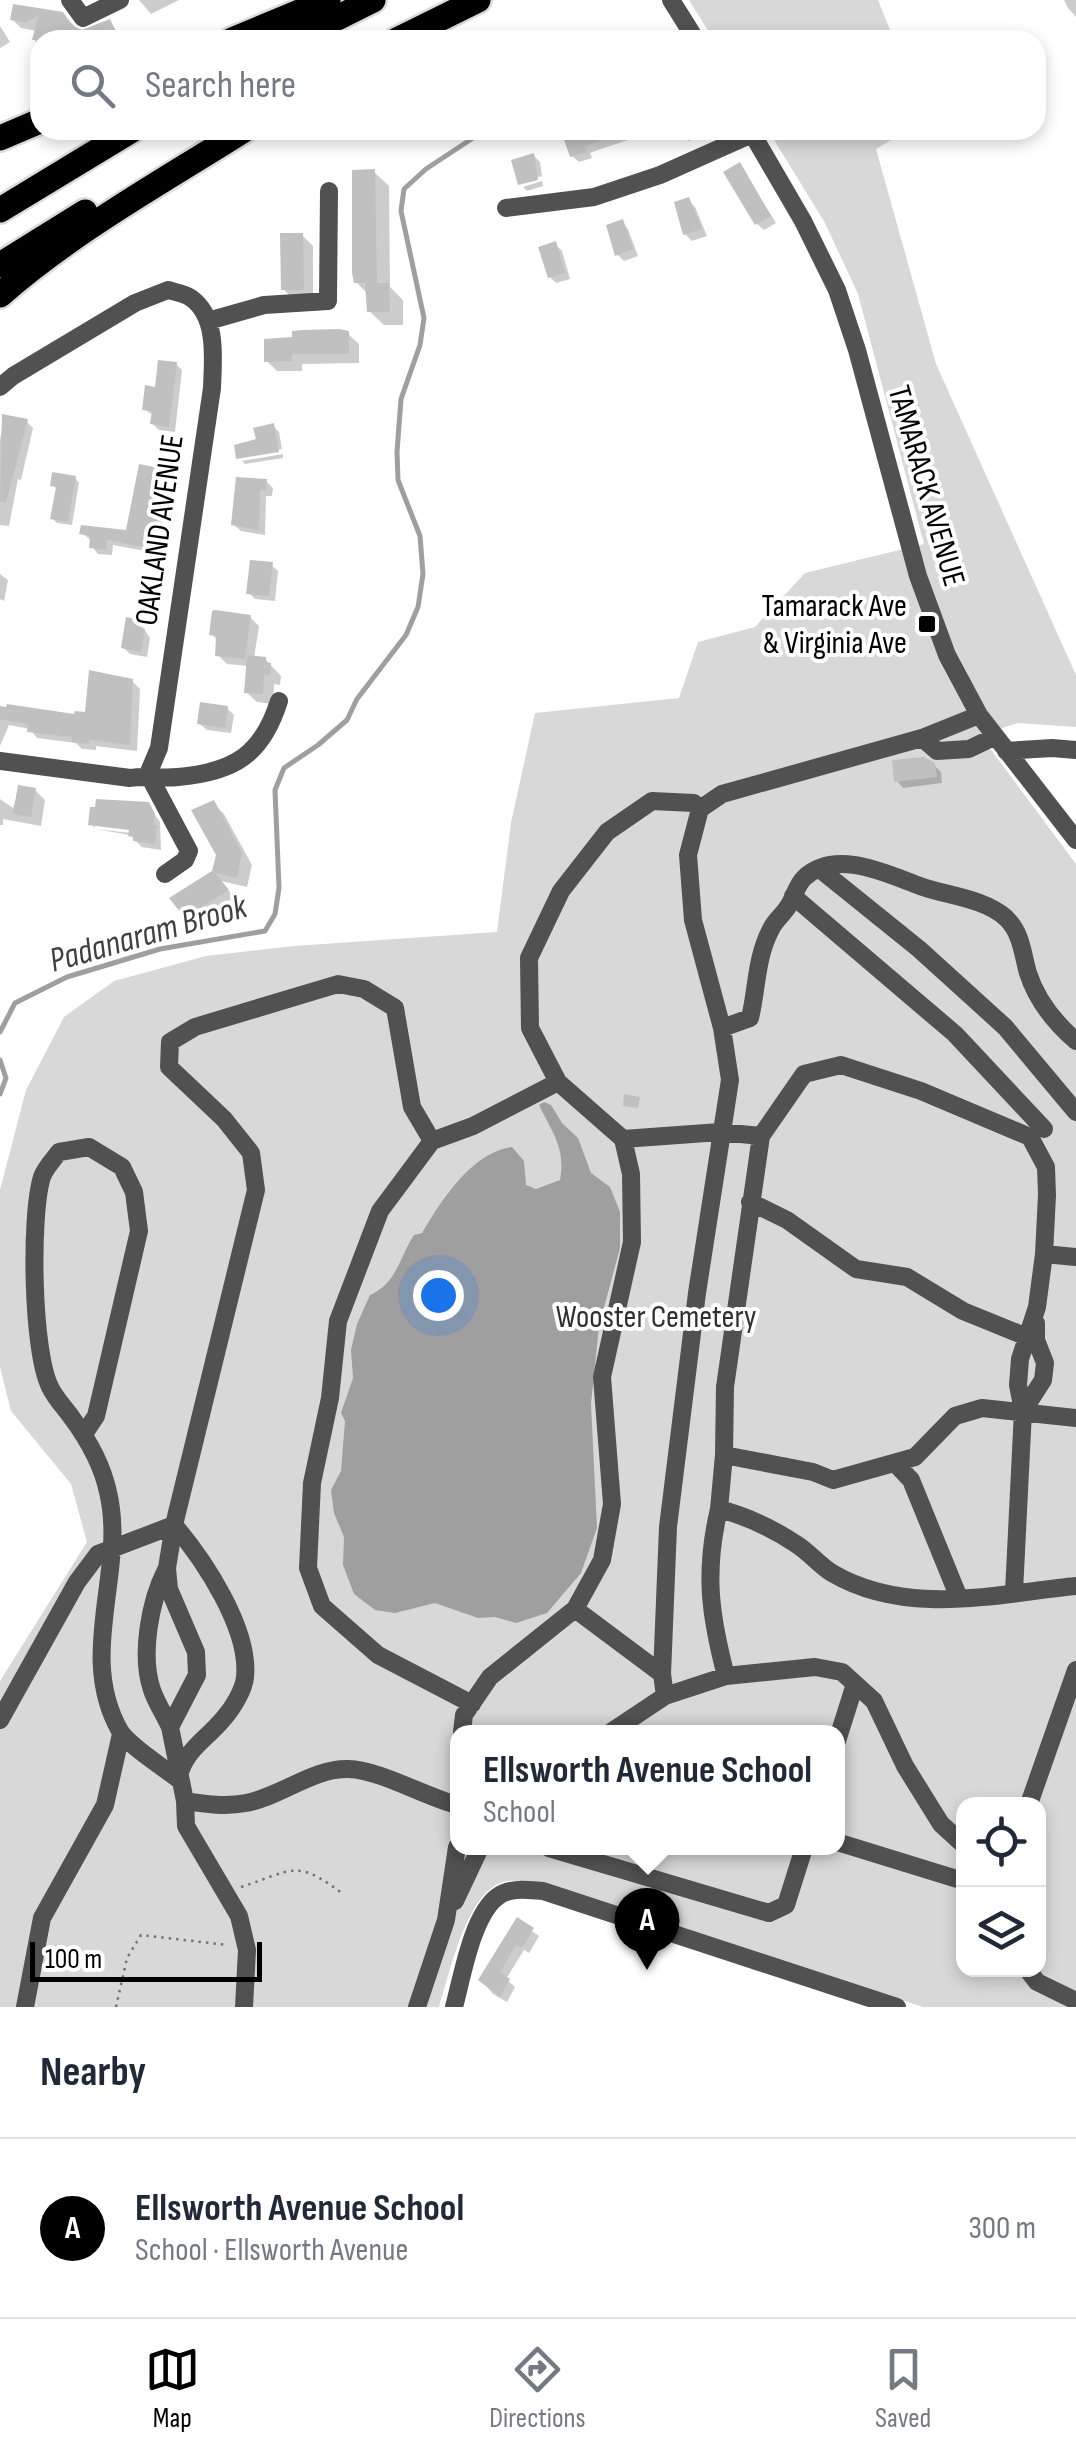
<!DOCTYPE html>
<meta charset="utf-8">
<style>
:root{--surface:#fff;--page:#f6f6f7;--text:#1f2937;--muted:#747a83;--line:#e0e1e3;--accent:#000}
body{margin:0;font-family:"Sofia Sans Condensed",sans-serif;background:var(--page);color:var(--text)}
.controls{position:absolute;right:30px;bottom:30px;display:grid;overflow:hidden;border-radius:20px;box-shadow:0 5px 15px #0003}
.controls button{width:90px;height:90px;display:grid;place-items:center;padding:0;border:0;border-bottom:2px solid var(--line);background:var(--surface);color:var(--text);font:50px sans-serif}
.scale{position:absolute;left:30px;bottom:25px;width:232px;box-sizing:border-box;padding-left:10px;border:5px solid #000;border-top:0;font-size:28px;line-height:35px;white-space:nowrap;color:#000;-webkit-text-stroke:8px #fff;paint-order:stroke}
.you{position:absolute;left:438px;top:1295px;width:35px;height:35px;margin:-25px;border:8px solid #fff;border-radius:50%;background:#1a73e8;box-shadow:0 0 0 15px #1a73e833}
.badge{display:grid;place-items:center;width:65px;height:65px;border-radius:50%;background:var(--accent);color:#fff;font-size:32px;font-weight:700}
.pin{position:absolute;translate:-50% -82px;filter:drop-shadow(0 2px 5px #0008)}
.pin::after{content:'';position:absolute;top:52px;width:35px;height:30px;background:inherit;clip-path:polygon(0 0,100% 0,50% 100%)}
.popup{position:absolute;left:450px;top:1725px;width:395px;height:130px;box-sizing:border-box;display:grid;place-content:center;border-radius:20px;background:var(--surface);filter:drop-shadow(0 2px 8px #0005);font-size:32px;white-space:nowrap;color:var(--muted)}
.popup b{font-size:38px;color:var(--text)}
.popup::after{content:'';position:absolute;left:50%;top:100%;margin-left:-20px;border:20px solid transparent;border-top-color:var(--surface)}
.list{margin:0;padding:0;list-style:none}
h2{display:flex;justify-content:space-between;align-items:center;height:130px;margin:0;padding:0 40px;font-size:42px}
h2 small{font-size:32px;font-weight:400;color:var(--muted)}
.list li{display:grid;grid-template-columns:65px 1fr auto;gap:30px;align-items:center;box-sizing:border-box;height:180px;padding:0 40px;border-top:2px solid var(--line)}
.list b{display:block;font-size:38px;white-space:nowrap}
.list p{margin:0;font-size:32px;white-space:nowrap;color:var(--muted)}
.list em{font-size:32px;font-style:normal;color:var(--muted)}
.icon{flex:none;width:55px;height:55px;fill:none;stroke:currentColor;stroke-width:2;stroke-linecap:round;stroke-linejoin:round}
.map{position:relative;flex:none;width:1076px;height:2007px;overflow:hidden}
.search{position:absolute;background:var(--surface);box-shadow:0 5px 15px #0003;left:30px;right:30px;top:30px;height:110px;display:flex;align-items:center;gap:25px;box-sizing:border-box;padding:0 35px;border-radius:30px;color:var(--muted);font-size:38px}
.sheet{height:310px;background:var(--surface)}
nav{display:flex;justify-content:space-around;align-items:center;box-sizing:border-box;height:140px;border-top:2px solid var(--line);background:var(--surface);font-size:28px;color:var(--muted)}
nav a{display:grid;justify-items:center;gap:5px}
nav .on{color:var(--accent)}
.map>svg:first-child{display:block}
.green{fill:#d8d8d8;fill-rule:evenodd}
.water{fill:#9f9f9f}
.shadow{fill:#0003}
.lines{fill:none;stroke-linecap:round;stroke-linejoin:round}
.stream{stroke:#9f9f9f;stroke-width:5}
.building{fill:#c0c0c0}
.highway-casing{stroke:#dbdbdb;stroke-width:30}
.path{stroke:#737373;stroke-width:2.5;stroke-dasharray:2.5 5;stroke-linecap:butt}
.minor{stroke:#515151;stroke-width:18}
.highway{stroke:#000;stroke-width:25}
.poi-dot{fill:#000;stroke:#fff;stroke-width:4}
.labels{text-anchor:middle;dominant-baseline:central;stroke-width:8;stroke-linejoin:round;paint-order:stroke}
.street-label{font-size:32px;fill:#000;stroke:#fff}
.poi-label{font-size:32px;fill:#000;stroke:#fff;text-anchor:end}
.park-label{font-size:32px;fill:#2f2f2f;stroke:#fff}
.water-label{font-size:35px;font-style:italic;fill:#404040;stroke:#fff}
</style>
<div class="map">
<svg width="1076" height="2007" viewBox="0 0 1076 2007">
<rect width="100%" height="100%" fill="#fff"/>
<path class="green" d="M689 0H878L894 40H714Z
M768 130H908L876 149 936 364 1076 675V727L1018 723 980 735 1076 864V2007H923L543 1883C531 1882 514 1879 503 1882 466 1893 450 1973 439 2007H0V1681L87 1542 71 1484 11 1411 0 1367V1190L26 1090 64 1017 114 981 206 956 294 946 497 932 511 823 535 713 679 698 698 642 755 627 805 573 924 544 858 294 825 223ZM457 1732H837V1848H457ZM964 1804H1038V1970H964Z"/>
<path class="water" d="M544 1102 551 1105 562 1123 578 1138 591 1173 610 1187 620 1212V1248L599 1326 591 1404 597 1528 581 1573 547 1613 516 1623 495 1617 478 1618 435 1603 395 1613 375 1610 354 1594 343 1565 344 1537 334 1513 331 1490 341 1471 345 1421 341 1413 353 1378 351 1350 357 1324 370 1295C397 1283 399 1258 414 1235L422 1233C442 1200 471 1153 512 1147L524 1161 526 1185 536 1189 560 1180C566 1148 552 1132 539 1105Z"/>
<path class="shadow" d="M139 0H179L151 14Z
M1064 0H1076V17L1068 8Z
M15 6 62 14 82 33 110 22 123 40H40V47L35 42 37 31 21 28 12 19Z
M0 26 10 42 0 48Z
M574 130H631L634 138 598 150 590 153 592 158 579 162 572 156Z
M680 130H721V131L688 141Z
M534 156 540 162 542 176 521 182V185L514 162Z
M740 165 776 223 764 230 757 224Z
M374 172 389 186 390 287 403 300V325H384L369 311 368 294 356 282Z
M542 181 543 186 527 191 523 187Z
M688 200 695 207 707 236 692 241 685 234Z
M622 222 628 229 638 256 624 261 617 254Z
M302 235 313 246V300H294L283 289Z
M555 244 562 251 570 279 556 283 550 277Z
M348 334 359 344V363L302 364V371H277L267 361Z
M176 364 182 370 175 432 159 430 152 423 153 415 144 409Z
M4 417 27 422 33 428 21 480 18 479 9 526 0 525V440Z
M273 426 279 432 282 449 239 458 237 447 259 441 256 430Z
M283 454V458L245 464 242 461Z
M163 471 169 478 164 504 168 507 156 553 113 545 112 555 98 554 92 547V541L82 533H128Z
M75 478 79 483 72 525 57 523 52 518 58 490 53 485Z
M266 481 273 488 272 496H266L265 535 241 531 234 525Z
M271 565 278 571 275 601 255 599 249 593Z
M0 574 8 580 4 601 0 599Z
M250 617 259 626 254 658 265 659 281 676 280 685 274 684 273 704 257 702 246 692 248 666 227 664 218 655V641L212 634Z
M140 623 150 638 147 657 130 654 123 647Z
M132 681 140 689 137 751 96 746V750L82 749 76 743 37 738 30 729 9 725 0 746V707L77 717 87 715Z
M227 708 234 715 231 733 207 730 200 724Z
M934 765 941 772 942 783 903 788 897 781Z
M20 788 35 790 45 800 41 826 3 819V825H0V799L13 808Z
M213 803 224 814 252 865 247 887 221 881 237 901 197 927 186 916 214 873 219 854Z
M148 805 160 822 161 850 142 847 130 835 95 829 141 834 142 829 95 824V828L91 824Z
M517 1921 539 1936 529 1953 524 1950 506 1979 515 1987 507 2002 493 1994 481 1980Z"/>
<g class="lines">
<path class="stream" d="M555 34 556 40
M0 1032 15 1003 67 977 160 949 265 931 275 914 279 888 275 790 284 768 318 745 347 720 357 699 406 635 418 607 423 574 420 536 398 480 397 452 401 399 420 345 424 318 401 211 404 189 426 169 485 130
M0 1060 6 1078 0 1094"/>
</g>
<path class="building" d="M13 4 63 12 73 26 82 30 110 19 118 36 108 40H32L38 16 25 23 10 20Z
M573 130H625L626 133 591 144 585 146 587 152 570 157 562 134Z
M534 153 538 180 518 185 511 160Z
M740 162 771 216 755 225 723 172Z
M375 169 377 283H389L390 312H367L365 283H354L352 273V170Z
M689 197 702 229 683 235 674 202Z
M623 219 633 249 615 256 606 225Z
M280 233H303L304 290H281Z
M556 241 565 273 548 278 538 247Z
M339 329 349 331V354H292V361L264 362V339L292 337V331L303 330Z
M158 360 177 362 169 427 150 424 152 411 142 410 145 385 155 387Z
M2 414 28 419 6 502H0Z
M274 423 279 452 236 459 234 445 256 439 253 428Z
M139 464 164 469 159 498 163 499 150 548 107 540 106 550 89 548 90 536 79 534 81 525 126 530Z
M52 472 76 476 68 522 50 519 56 487 50 486Z
M236 477 267 479 266 490H260L259 530 231 525Z
M250 560 273 562 269 596 246 594Z
M215 610 251 615 245 659 215 656 216 636 209 635 212 611Z
M126 617 141 620 140 628 145 629 141 652 121 648Z
M247 655 266 657V662L271 663 270 675H264L263 694 244 693Z
M89 670 133 679 130 745 89 740V744L72 742V737L27 732 28 724 0 719V706L6 707 7 704 74 714 75 711 85 712Z
M200 702 228 706 225 728 197 724Z
M924 757 935 763 937 777 894 782 892 760Z
M18 785 36 788 31 817 13 814Z
M96 799 149 802 155 814 153 825H157L155 844 133 841V837L128 836 129 830 88 825 90 807H95Z
M214 800 242 853 237 878 215 873 229 890 185 918 169 898 212 871 216 855 191 810Z
M624 1094 640 1097 638 1108 623 1106Z
M517 1917 534 1928 522 1948 516 1945 500 1972 510 1979 500 1997 478 1980Z"/>
<g class="lines">
<defs>
<path id="highway" d="M232 40 328 0
M293 40 373 0
M397 40 478 0
M0 138 40 121
M0 210 132 130
M0 265 85 212
M0 295C73 231 162 182 244 130"/>
</defs>
<use href="#highway" class="highway-casing"/>
<path class="path" d="M241 1887C294 1870 295 1858 343 1894
M116 2007 127 1958 141 1935 227 1945"/>
<path class="minor" d="M70 0 83 18 120 0
M671 0 696 40
M750 130 803 221 837 290 857 350 918 576 947 655 979 715 1076 840
M506 208 594 197 660 175 752 134
M208 321 264 305 328 301 329 191
M0 387 13 376 135 303 168 290C175 292 186 294 191 298 218 317 213 359 212 388L159 748 148 774
M922 738 937 751 969 749 994 737
M1006 751 1052 748 1076 750
M0 761 130 778C147 775 162 779 178 777 234 772 262 755 279 701
M148 774 189 851 185 860 165 874
M821 870 919 949 1005 1027 1076 1112
M793 896 955 1034 1044 1129
M722 1028 693 920 688 855 700 809 722 794 922 738 979 715
M558 1082 530 1028 529 958 561 891 607 832 652 801 694 803 700 809
M761 1136 804 1074 841 1065 921 1091 1030 1137 1046 1167 1047 1195 1044 1254 1037 1307 1020 1359 1018 1385 1023 1411
M623 1139 720 1132 761 1136 725 1387 724 1455 719 1509C746 1516 772 1528 796 1544 809 1552 819 1565 832 1573 907 1617 996 1594 1076 1586
M432 1141 380 1211 338 1321 330 1398 312 1483 308 1568 322 1606 378 1655 472 1704
M750 1202 787 1220 856 1269 907 1277 963 1311 1027 1337
M1044 1254 1076 1257
M84 1434 96 1416 139 1231 134 1192 122 1167 89 1147 59 1152C54 1159 45 1168 42 1177 30 1215 32 1351 50 1387 55 1398 65 1408 72 1418 89 1441 102 1464 108 1492 127 1571 76 1654 120 1731 129 1746 163 1767 178 1779
M724 1455 813 1472 833 1480 915 1457 955 1416 982 1408 1076 1418
M895 1463 911 1480 959 1598
M719 1509C704 1572 710 1615 726 1676
M166 1570C150 1601 140 1655 152 1690 156 1702 164 1714 170 1727
M1014 1592 1023 1411 1043 1380 1045 1363 1036 1340V1323
M575 1609 662 1674
M665 1696 662 1674 668 1527 697 1293 730 1080 722 1028 750 1018C757 989 756 957 771 929 775 920 784 914 789 905 795 896 796 886 804 878 835 848 887 874 920 886 947 896 984 898 1006 918 1022 934 1022 952 1028 973 1037 1001 1054 1022 1076 1041
M0 1720 77 1582 98 1554 174 1525 256 1190 251 1153 224 1119 169 1067 170 1042 195 1027 338 984 364 989 395 1008 412 1107 432 1141 473 1126 558 1082 623 1139 631 1174 632 1242 602 1377 612 1504 602 1560 575 1609 490 1677 464 1715 462 1732
M611 1732 665 1696 726 1676 815 1667 842 1672 874 1701 905 1766 941 1824 964 1845
M837 1741 855 1684
M178 1779C185 1749 205 1741 224 1718 232 1709 244 1690 245 1677 250 1629 204 1560 174 1525L167 1568 169 1589 196 1652 197 1675 170 1727 185 1801 186 1826 239 1916 247 1950 244 2007
M185 1801C206 1804 225 1807 246 1803 280 1797 313 1768 348 1769 381 1770 423 1796 457 1805
M1029 1804 1076 1670
M837 1842 957 1879 964 1877
M549 1848 769 1913 786 1905 804 1848
M455 1901 480 1848
M1028 1970 1037 1982 1076 2001
M25 2007 42 1918 105 1805 121 1734
M417 2007 446 1920 457 1847
M454 2007C462 1978 472 1916 497 1897 510 1887 527 1890 543 1891L897 2007"/>
<use href="#highway" class="highway"/>
</g>
<rect class="poi-dot" x="917" y="614" width="20" height="20" rx="5"/>
<g class="labels">
<g class="street-label">
<text transform="translate(926 486) rotate(74)">TAMARACK AVENUE</text>
<text transform="translate(160 530) rotate(-82)">OAKLAND AVENUE</text>
</g>
<g class="poi-label">
<text x="907" y="606">Tamarack Ave<tspan x="907" dy="37">&amp; Virginia Ave</tspan></text>
</g>
<g class="park-label">
<text x="656" y="1317">Wooster Cemetery</text>
</g>
<g class="water-label">
<text transform="translate(148 934) rotate(-16)">Padanaram Brook</text>
</g>
</g>
</svg>
<div class="controls">
<button><svg class="icon" aria-label="locate" viewBox="0 0 24 24"><circle cx="12" cy="12" r="6"/><path d="M12 2v4M12 18v4M2 12h4M18 12h4"/></svg></button>
<button><svg class="icon" aria-label="layers" viewBox="0 0 24 24"><path d="M12 4l9 5-9 5-9-5zM3 14l9 5 9-5"/></svg></button>
</div>
<div class="scale">100 m</div>
<div class="you"></div>
<div class="pin badge" style="left:647px;top:1970px">A</div>
<div class="popup"><b>Ellsworth Avenue School</b>School</div>
<div class="search"><svg class="icon" aria-label="search" viewBox="0 0 24 24"><circle cx="10" cy="10" r="6"/><path d="M15 15l6 6"/></svg>Search here</div>
</div>
<section class="sheet">
<h2>Nearby<small></small></h2>
<ul class="list">
<li><span class="badge">A</span><div><b>Ellsworth Avenue School</b><p>School · Ellsworth Avenue</p></div><em>300 m</em></li>
</ul>
</section>
<nav>
<a class="on"><svg class="icon" aria-label="map" viewBox="0 0 24 24"><path d="M3 6l6-2 6 2 6-2v14l-6 2-6-2-6 2zM9 4v14M15 6v14"/></svg>Map</a>
<a><svg class="icon" aria-label="directions" viewBox="0 0 24 24"><path d="M12 3l9 9-9 9-9-9zM9 14v-3h6M13 9l2 2-2 2"/></svg>Directions</a>
<a><svg class="icon" aria-label="saved" viewBox="0 0 24 24"><path d="M7 4h10v16l-5-4-5 4z"/></svg>Saved</a>
</nav>
